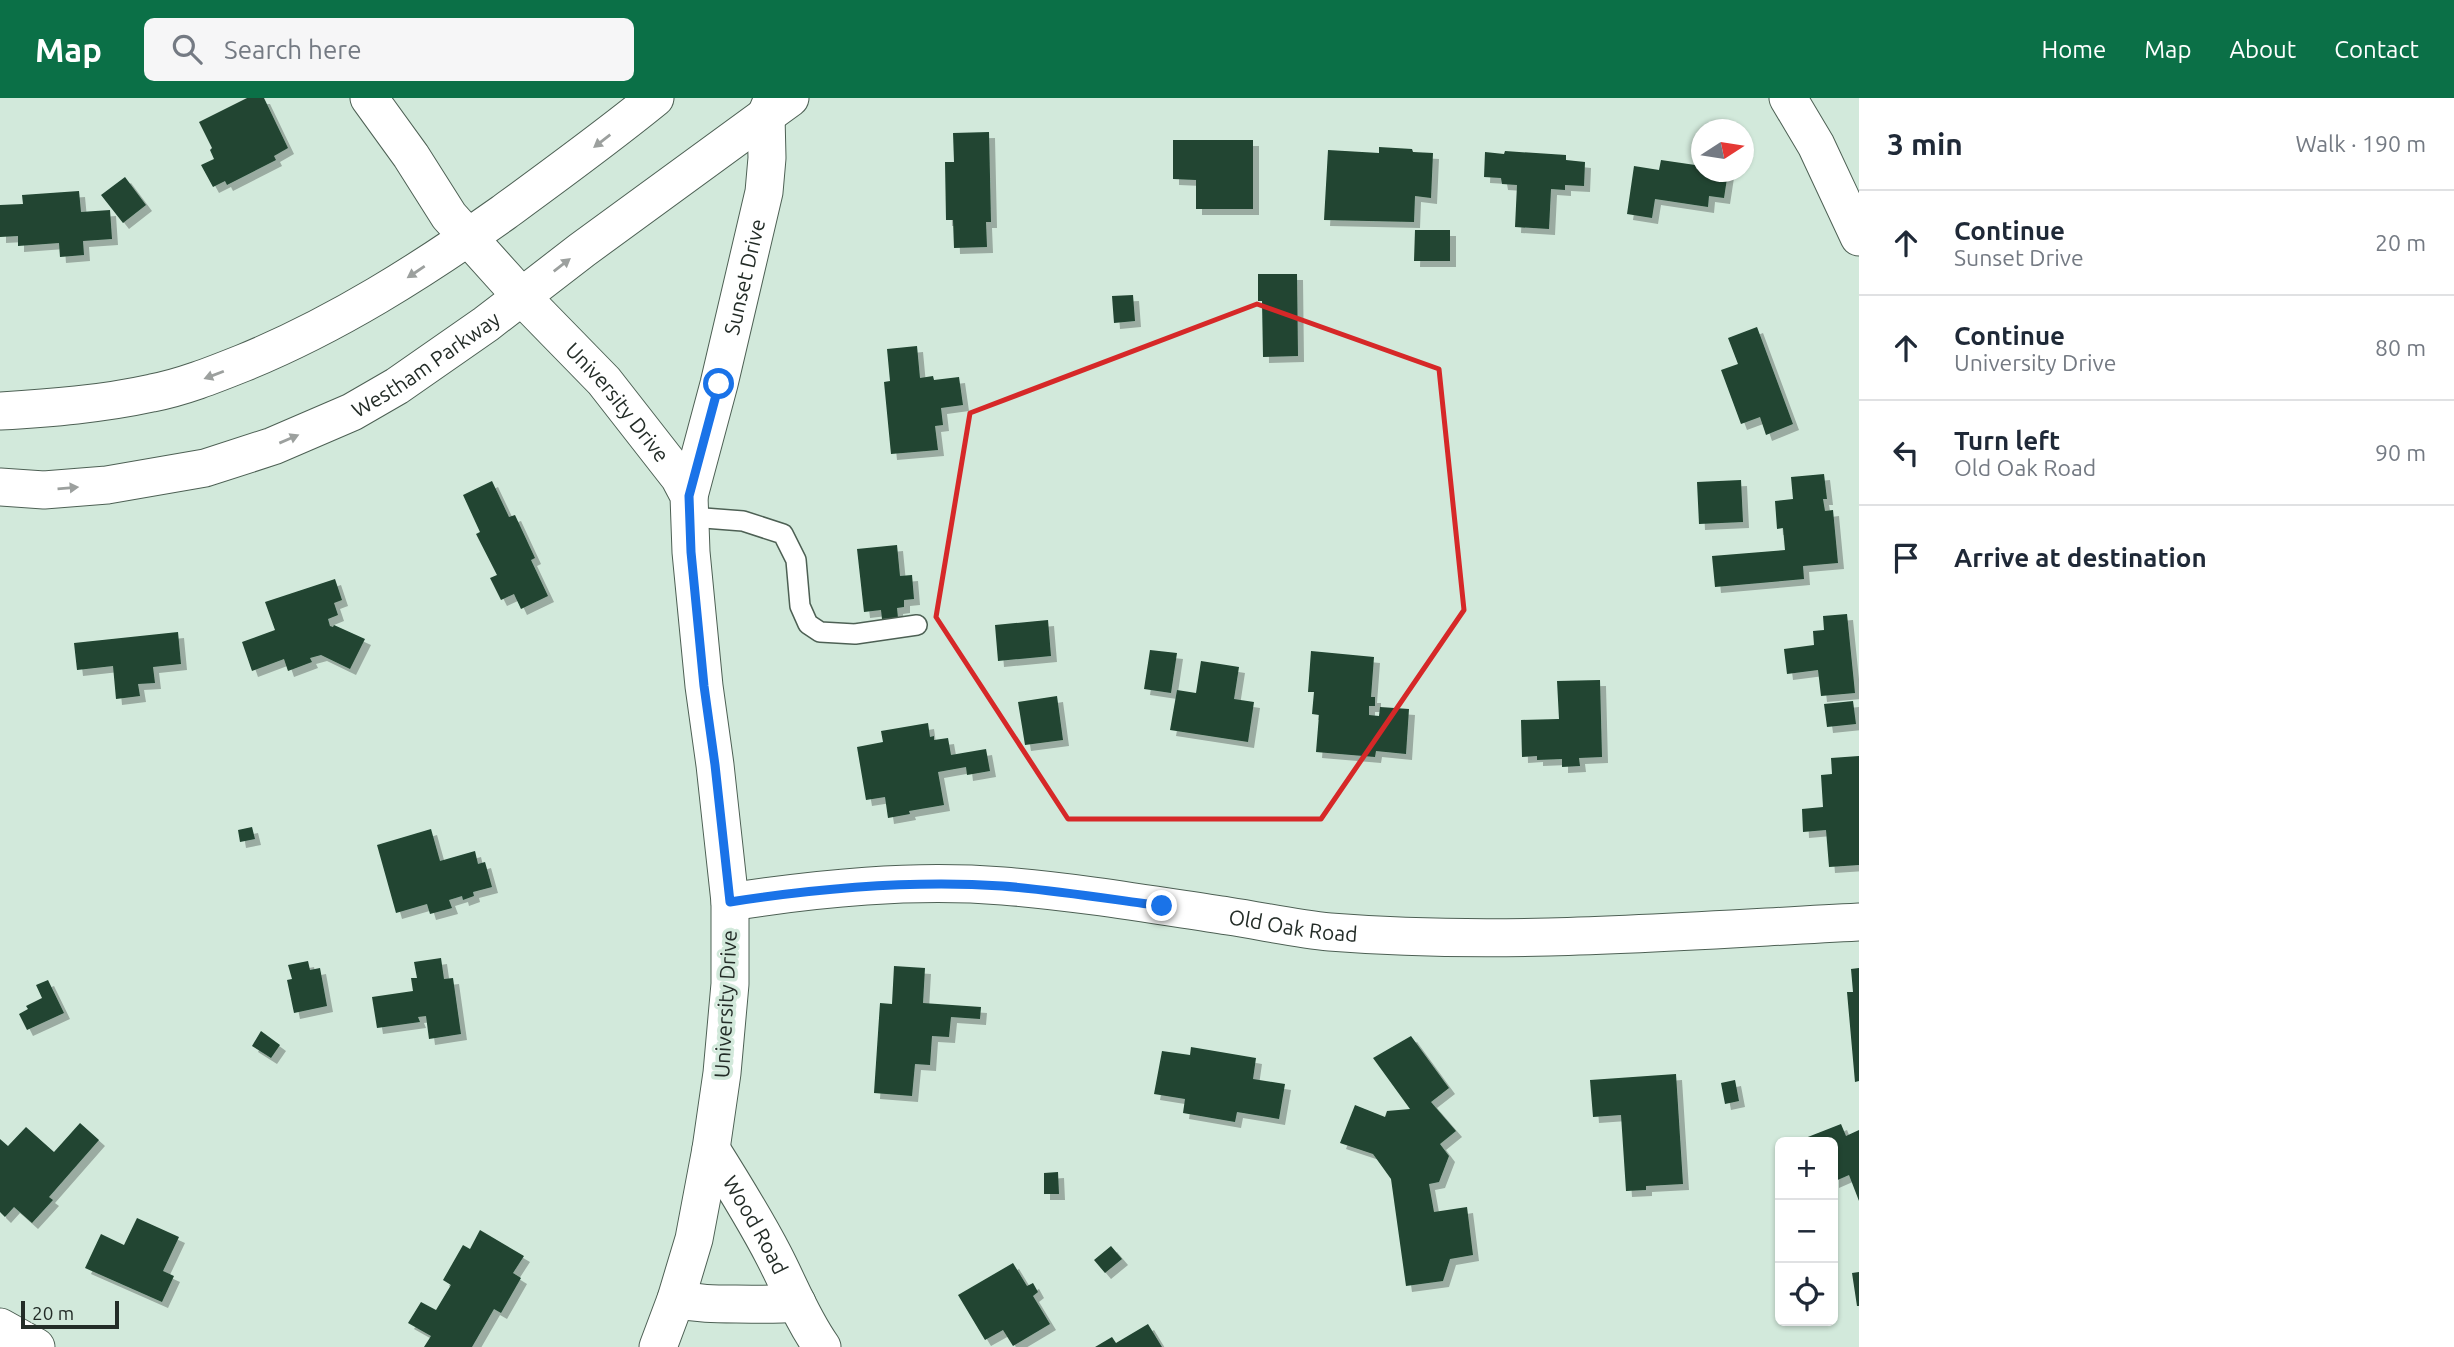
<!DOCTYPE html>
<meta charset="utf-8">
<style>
:root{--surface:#fff;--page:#f6f6f7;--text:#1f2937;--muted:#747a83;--line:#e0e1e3;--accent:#0b7047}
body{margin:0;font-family:Ubuntu,sans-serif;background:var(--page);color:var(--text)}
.controls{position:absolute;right:21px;bottom:21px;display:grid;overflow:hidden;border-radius:10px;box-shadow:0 2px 5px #0004}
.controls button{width:63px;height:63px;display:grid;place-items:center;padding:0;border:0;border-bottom:2px solid var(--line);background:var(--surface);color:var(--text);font:35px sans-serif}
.compass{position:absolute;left:1691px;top:21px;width:63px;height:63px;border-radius:50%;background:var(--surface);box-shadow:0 2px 5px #0004;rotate:78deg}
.scale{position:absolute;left:21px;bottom:18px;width:98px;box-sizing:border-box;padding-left:7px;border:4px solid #232c27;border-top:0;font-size:19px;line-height:24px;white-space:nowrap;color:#232c27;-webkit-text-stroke:5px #d2e9db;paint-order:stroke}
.stop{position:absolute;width:21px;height:21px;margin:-16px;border:5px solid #1a73e8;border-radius:50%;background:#fff}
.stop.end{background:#1a73e8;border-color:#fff;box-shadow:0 2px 7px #0008}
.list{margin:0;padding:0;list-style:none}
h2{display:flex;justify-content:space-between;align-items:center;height:91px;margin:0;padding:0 28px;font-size:30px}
h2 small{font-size:23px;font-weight:400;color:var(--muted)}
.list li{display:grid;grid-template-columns:46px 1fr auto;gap:21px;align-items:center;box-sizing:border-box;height:105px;padding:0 28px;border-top:2px solid var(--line)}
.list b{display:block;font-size:26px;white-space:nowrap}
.list p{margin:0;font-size:23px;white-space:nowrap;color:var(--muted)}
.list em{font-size:23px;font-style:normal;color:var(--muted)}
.icon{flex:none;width:38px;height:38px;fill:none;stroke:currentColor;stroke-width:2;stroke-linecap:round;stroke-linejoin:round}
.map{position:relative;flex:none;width:1859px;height:1249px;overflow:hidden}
header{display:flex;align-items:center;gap:42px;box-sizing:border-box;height:98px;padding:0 35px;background:var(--accent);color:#fff}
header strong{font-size:33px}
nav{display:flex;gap:38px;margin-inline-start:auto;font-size:24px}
.search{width:490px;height:63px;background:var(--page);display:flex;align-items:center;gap:18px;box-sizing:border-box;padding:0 24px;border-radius:10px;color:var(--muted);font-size:26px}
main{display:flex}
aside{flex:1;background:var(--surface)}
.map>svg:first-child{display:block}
.building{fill:#204531;filter:url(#shadow)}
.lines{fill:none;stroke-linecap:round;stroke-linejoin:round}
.lane-casing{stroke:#4d6054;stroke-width:22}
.street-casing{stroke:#4d6054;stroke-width:39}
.lane{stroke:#fff;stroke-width:19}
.street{stroke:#fff;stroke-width:37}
.oneway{fill:#9ca09e}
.route{stroke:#1a73e8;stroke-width:9}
.marked{fill:none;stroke:#d62828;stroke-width:5;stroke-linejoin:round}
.labels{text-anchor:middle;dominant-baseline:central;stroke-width:7;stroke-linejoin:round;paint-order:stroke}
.street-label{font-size:21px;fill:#232c27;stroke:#d2e9db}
</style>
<header>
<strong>Map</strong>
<div class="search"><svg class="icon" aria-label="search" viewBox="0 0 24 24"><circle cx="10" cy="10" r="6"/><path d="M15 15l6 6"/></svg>Search here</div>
<nav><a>Home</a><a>Map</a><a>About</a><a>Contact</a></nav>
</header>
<main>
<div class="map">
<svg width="1859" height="1249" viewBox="0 0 1859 1249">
<defs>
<filter id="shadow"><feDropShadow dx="6" dy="6" stdDeviation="0" flood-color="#0004"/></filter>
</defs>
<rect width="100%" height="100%" fill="#d2e9db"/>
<path class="building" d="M247 0H264L288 50 274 58 276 62 227 87 225 83 213 89 201 67 214 61 210 52 212 50 199 24Z
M989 34 991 124H986L987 149 954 150 953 122H946L945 64H954L953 35Z
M1173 42H1253V111H1196V82L1173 81Z
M1379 49 1412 51 1413 54 1433 55 1431 100 1415 98 1414 124 1324 122 1328 52 1379 55Z
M1505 53 1566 57V62L1585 64 1584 88 1565 87V92L1551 91 1549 131 1515 129 1517 87 1502 86 1501 80 1484 79 1485 54 1504 56Z
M1661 62 1702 68V74H1728L1724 100 1709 98 1708 109 1655 101 1652 120 1627 116 1634 68 1659 72Z
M125 79 146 107 123 125 101 97Z
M79 93 81 114 110 112 112 141 83 143 84 157 60 159 59 145 18 148V138L0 139V107L23 106 22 97Z
M1415 132H1450V163H1414Z
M1258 176H1297L1298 258 1263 259 1262 203H1258Z
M1133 197 1135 223 1114 225 1112 198Z
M1757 229 1793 326 1766 337 1760 319 1741 326 1721 272 1738 266 1728 240Z
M917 248 920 280 933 278 934 282 959 279 963 307 941 310 943 327 935 328 938 352 891 356 884 284 890 283 887 251Z
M1824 376 1827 401H1823L1825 413 1833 412 1838 465 1803 468 1804 481 1715 489 1712 458 1785 452 1783 430 1777 431 1775 403 1793 401 1791 379Z
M1741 382 1743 424 1699 426 1697 384Z
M492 383 509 419 515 417 535 460 531 462 548 498 521 511 514 496 501 502 490 480 497 477 476 436 480 434 463 397Z
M897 447 900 478 912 477 914 501 904 502V509L897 510 898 520 882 521 881 512 864 514 857 451Z
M335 481 342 502 334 505 338 517 328 521 330 528 333 529 334 527 365 541 350 571 321 557 310 560 312 564 288 573 284 561 252 573 242 544 275 532 265 504Z
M1847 516 1855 595 1821 598 1818 572 1787 576 1784 551 1814 547 1813 533 1824 532 1823 518Z
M1048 522 1051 558 998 563 995 527Z
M178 534 181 566 153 569 155 585 138 586 140 598 116 601 113 568 77 572 74 545Z
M1150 552 1177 555 1171 595 1144 591Z
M1311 553 1374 559 1371 599H1375V608H1369V617L1379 618 1380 609 1409 611 1406 656 1376 653 1375 659 1316 654 1319 617 1312 616 1314 594H1308Z
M1201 563 1239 569 1234 601 1254 604 1248 644 1170 632 1177 592 1196 595Z
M1600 582 1602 659 1579 660 1580 668 1562 669V661L1537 662V658L1522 659 1521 622 1559 621 1557 583Z
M1057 598 1063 642 1025 647 1018 604Z
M1853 603 1856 626 1827 629 1824 606Z
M928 625 930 639 934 638V642L948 640 951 657 986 651 990 673 967 677 966 669 938 674 944 707 909 713 910 716 888 720 885 699 866 702 857 649 883 644 881 633Z
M1859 658V767L1829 769 1826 732 1803 734 1802 711 1823 709 1821 677 1832 676 1831 660Z
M252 729 255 741 240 744 238 732Z
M431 731 440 763 475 753 478 766 485 764 492 789 473 794 474 798 463 802 462 798 449 802 452 810 430 816 427 806 396 815 377 747Z
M441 860 444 881 453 880 461 936 429 941 426 918 418 919 420 924 377 930 372 899 413 893 411 880H417L414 864Z
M308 863 310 872 320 870 327 908 294 915 287 882 292 881 288 867Z
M894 868 925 870 923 905 981 909 980 921 951 919 949 939 932 938 930 967 915 966 912 998 874 995 880 905 892 906Z
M1859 870V983L1855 984 1847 894H1853L1851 871Z
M48 882 64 915 27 932 19 916 28 911 26 908 42 900 36 887Z
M261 933 280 947 271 960 252 948Z
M1411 938 1449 990 1431 1004 1456 1033 1440 1046 1449 1058 1439 1084 1429 1086 1434 1114 1467 1109 1473 1157 1450 1161 1443 1183 1406 1188 1391 1081 1373 1056 1340 1045 1355 1007 1385 1019 1387 1013 1410 1011 1373 960Z
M1191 949 1256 960 1253 981 1285 986 1279 1021 1237 1014 1235 1024 1183 1015 1185 1001 1154 996 1162 953 1190 957Z
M1676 976 1683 1086 1646 1088V1092L1626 1093 1621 1017 1593 1019 1590 982Z
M1735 982 1739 1003 1725 1006 1721 985Z
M80 1025 99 1042 49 1099 53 1102 32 1125 14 1109 5 1119 0 1114V1041L8 1048 26 1029 54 1054Z
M1841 1026 1846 1038 1859 1032V1103L1849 1077 1833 1084V1044H1795Z
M1058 1074 1059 1096H1044V1075Z
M137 1120 179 1139 163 1173 174 1178 162 1204 85 1170 101 1136 124 1147Z
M480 1132 524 1158 513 1175 521 1180 501 1215 494 1211 472 1249H424L431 1238 408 1225 421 1204 436 1212 451 1187 443 1182 463 1147 470 1151Z
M1111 1148 1122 1161 1105 1175 1094 1162Z
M1013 1165 1027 1188 1033 1185 1038 1194 1033 1198 1050 1226 1013 1248 1003 1232 985 1242 958 1197Z
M1859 1174V1208H1857L1852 1175Z
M1148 1226 1162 1249H1095L1112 1239 1116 1245Z"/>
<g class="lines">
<defs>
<path id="lane" d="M691 419 743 423 783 436 796 462 800 508 808 526 820 534 855 536 917 527"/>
<g id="street">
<path id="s1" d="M369 0 411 58 449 118 522 199 604 283 679 379 689 398 691 454 704 588 715 667 730 804V886L722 975 711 1051 694 1141 676 1201 658 1249"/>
<path d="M1788 0 1816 47 1859 139"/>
<path d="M0 313C51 310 102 306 152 295 183 289 213 277 243 265 336 227 421 173 503 115 555 77 606 40 655 0"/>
<path id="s2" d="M0 389 44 392 107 387 205 370 273 348 352 314 397 288 486 226 582 152 790 0"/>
<path id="s3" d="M689 398 719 286 764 94 767 60 766 17 773 0"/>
<path id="s4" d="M730 804C820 790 912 781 1003 788 1078 794 1154 807 1228 818 1262 823 1296 831 1330 834 1507 848 1682 833 1859 824"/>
<path id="s5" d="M711 1051C733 1086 755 1121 774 1158 790 1189 802 1221 822 1249"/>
<path d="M676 1201C697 1206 715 1206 736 1206 757 1206 775 1207 797 1205"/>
<path d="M0 1229 36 1249"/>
</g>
</defs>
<use href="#lane" class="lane-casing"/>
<use href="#street" class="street-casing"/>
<use href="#lane" class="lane"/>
<use href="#street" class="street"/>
</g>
<defs><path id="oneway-solid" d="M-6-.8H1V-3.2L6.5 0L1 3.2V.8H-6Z" transform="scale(1.75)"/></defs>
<g class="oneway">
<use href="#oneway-solid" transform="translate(602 43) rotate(142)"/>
<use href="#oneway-solid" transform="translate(562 167) rotate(-38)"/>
<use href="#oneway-solid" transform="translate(416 174) rotate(146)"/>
<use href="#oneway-solid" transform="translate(214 277) rotate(159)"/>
<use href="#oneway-solid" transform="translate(289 341) rotate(-23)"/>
<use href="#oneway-solid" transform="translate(68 390) rotate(-5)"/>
</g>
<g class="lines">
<path class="route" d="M719 286 689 398 691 454 704 588 715 667 730 804C820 790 911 782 1002 788 1055 792 1109 801 1162 808"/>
</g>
<path class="marked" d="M1257 206 1439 271 1464 512 1321 721H1068L936 519 970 315Z"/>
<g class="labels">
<g class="street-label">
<text stroke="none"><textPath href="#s3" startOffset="226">Sunset Drive</textPath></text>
<text stroke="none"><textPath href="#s2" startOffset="452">Westham Parkway</textPath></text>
<text stroke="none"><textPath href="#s1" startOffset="394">University Drive</textPath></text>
<text stroke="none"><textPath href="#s4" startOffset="567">Old Oak Road</textPath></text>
<text transform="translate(725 906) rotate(-87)">University Drive</text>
<text stroke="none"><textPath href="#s5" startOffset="88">Wood Road</textPath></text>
</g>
</g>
</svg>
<div class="controls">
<button>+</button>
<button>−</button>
<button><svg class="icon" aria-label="locate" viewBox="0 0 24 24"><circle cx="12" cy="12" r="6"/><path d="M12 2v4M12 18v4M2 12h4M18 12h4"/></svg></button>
</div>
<svg class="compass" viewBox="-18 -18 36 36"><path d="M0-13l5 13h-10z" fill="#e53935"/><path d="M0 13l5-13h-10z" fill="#747a83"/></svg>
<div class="scale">20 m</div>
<div class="stop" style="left:719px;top:286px"></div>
<div class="stop end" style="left:1162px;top:808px"></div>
</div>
<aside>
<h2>3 min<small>Walk · 190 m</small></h2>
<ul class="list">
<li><svg class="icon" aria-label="ahead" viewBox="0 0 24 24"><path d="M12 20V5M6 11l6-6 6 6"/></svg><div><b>Continue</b><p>Sunset Drive</p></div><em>20 m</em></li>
<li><svg class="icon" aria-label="ahead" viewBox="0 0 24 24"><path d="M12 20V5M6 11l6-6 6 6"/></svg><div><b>Continue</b><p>University Drive</p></div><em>80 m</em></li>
<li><svg class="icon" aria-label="left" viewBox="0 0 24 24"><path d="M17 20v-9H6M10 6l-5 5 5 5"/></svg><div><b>Turn left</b><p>Old Oak Road</p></div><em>90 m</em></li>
<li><svg class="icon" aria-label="arrive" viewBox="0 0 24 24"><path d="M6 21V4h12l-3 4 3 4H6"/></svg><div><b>Arrive at destination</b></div></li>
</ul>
</aside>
</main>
